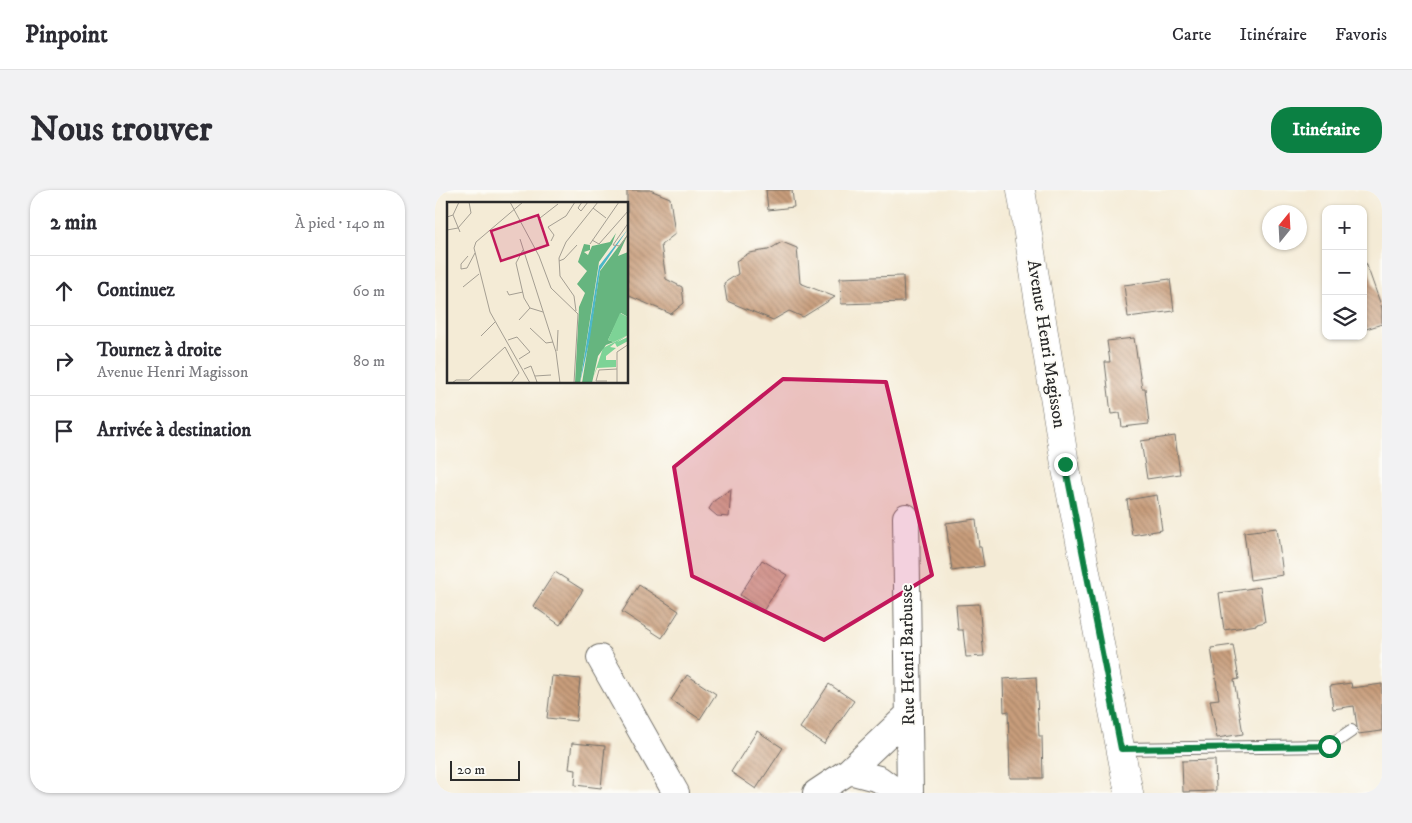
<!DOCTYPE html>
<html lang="fr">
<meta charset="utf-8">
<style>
:root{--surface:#fff;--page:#f2f2f3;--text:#2b2b33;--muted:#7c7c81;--line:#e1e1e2;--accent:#0b8043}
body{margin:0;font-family:"IM FELL DW Pica",serif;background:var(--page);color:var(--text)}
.controls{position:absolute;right:15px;top:15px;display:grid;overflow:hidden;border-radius:10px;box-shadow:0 1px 4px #0004}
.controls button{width:45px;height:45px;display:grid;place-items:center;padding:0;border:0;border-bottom:1px solid var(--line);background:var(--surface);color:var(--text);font:25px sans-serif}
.compass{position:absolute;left:827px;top:15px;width:45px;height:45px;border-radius:50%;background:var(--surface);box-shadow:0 1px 4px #0004;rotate:18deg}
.scale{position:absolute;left:15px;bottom:12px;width:70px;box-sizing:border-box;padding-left:5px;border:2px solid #2b2b2b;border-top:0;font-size:14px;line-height:18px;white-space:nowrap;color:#2b2b2b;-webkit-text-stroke:4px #fdfcf7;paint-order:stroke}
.stop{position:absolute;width:15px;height:15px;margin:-11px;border:4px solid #0b8043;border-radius:50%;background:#fff}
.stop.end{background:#0b8043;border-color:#fff;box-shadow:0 1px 5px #0008}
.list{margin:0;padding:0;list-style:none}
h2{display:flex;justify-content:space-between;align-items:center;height:65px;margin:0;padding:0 20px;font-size:21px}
h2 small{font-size:16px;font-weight:400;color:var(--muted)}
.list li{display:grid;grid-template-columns:32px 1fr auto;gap:15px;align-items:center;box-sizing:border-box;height:70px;padding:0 20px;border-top:1px solid var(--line)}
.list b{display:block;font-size:19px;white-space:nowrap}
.list p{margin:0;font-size:16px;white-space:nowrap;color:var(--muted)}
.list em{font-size:16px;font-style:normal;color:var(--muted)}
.icon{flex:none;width:28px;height:28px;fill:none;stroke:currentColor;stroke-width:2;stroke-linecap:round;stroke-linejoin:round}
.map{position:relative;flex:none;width:947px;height:603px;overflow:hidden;border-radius:20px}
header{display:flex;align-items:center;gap:30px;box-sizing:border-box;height:70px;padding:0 25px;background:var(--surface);border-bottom:1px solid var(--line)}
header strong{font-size:24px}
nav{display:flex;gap:28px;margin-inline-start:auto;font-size:18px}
.intro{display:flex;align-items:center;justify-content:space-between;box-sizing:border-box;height:120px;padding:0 30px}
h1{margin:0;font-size:35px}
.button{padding:12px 22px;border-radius:20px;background:var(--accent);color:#fff;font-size:18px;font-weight:700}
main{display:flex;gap:30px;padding:0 30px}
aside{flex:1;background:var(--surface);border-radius:20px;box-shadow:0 1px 4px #0004}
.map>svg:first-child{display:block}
.building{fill:url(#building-back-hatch)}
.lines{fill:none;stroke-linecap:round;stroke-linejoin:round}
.service-casing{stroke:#716e67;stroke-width:14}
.minor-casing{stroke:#716e67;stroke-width:28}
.secondary-casing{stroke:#716e67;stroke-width:29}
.service{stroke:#fff;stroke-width:12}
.minor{stroke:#fff;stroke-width:26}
.secondary{stroke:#fff;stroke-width:28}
.route{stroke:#0b8043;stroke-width:6}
.marked{fill:#c2185b;fill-opacity:0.2;stroke:#c2185b;stroke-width:4;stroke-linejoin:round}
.labels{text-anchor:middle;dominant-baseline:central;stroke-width:4;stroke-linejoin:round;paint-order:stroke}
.street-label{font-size:18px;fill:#2b2b2b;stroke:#fdfcf7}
.inset-road{fill:none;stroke:#a49e92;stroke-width:1}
.view{fill:#c2185b;fill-opacity:0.15;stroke:#c2185b;stroke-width:2.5}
.inset-edge{fill:none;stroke:#2b2b2b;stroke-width:2.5}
</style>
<header>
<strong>Pinpoint</strong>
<nav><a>Carte</a><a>Itinéraire</a><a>Favoris</a></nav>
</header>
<div class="intro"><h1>Nous trouver</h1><a class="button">Itinéraire</a></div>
<main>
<aside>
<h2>2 min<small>À pied · 140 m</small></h2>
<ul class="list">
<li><svg class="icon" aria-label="ahead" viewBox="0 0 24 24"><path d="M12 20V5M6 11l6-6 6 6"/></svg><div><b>Continuez</b></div><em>60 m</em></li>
<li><svg class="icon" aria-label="right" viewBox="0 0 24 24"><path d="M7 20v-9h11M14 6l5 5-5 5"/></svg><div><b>Tournez à droite</b><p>Avenue Henri Magisson</p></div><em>80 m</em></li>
<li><svg class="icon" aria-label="arrive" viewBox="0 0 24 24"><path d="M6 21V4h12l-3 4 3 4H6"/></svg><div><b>Arrivée à destination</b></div></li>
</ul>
</aside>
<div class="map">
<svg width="947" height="603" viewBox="0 0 947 603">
<defs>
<pattern id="building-back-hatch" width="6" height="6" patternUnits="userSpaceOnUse" patternTransform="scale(1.25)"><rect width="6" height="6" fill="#c89d7b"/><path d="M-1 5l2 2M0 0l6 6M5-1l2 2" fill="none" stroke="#a38065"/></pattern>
</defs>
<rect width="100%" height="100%" fill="#fdfcf7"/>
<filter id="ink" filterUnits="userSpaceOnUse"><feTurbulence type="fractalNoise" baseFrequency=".02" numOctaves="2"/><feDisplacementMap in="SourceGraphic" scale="10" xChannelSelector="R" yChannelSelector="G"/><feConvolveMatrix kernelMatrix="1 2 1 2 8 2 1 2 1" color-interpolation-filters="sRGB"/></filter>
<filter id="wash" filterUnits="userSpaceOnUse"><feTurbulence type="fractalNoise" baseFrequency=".0096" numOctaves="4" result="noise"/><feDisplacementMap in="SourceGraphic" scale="20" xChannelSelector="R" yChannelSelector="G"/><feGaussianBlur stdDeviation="1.12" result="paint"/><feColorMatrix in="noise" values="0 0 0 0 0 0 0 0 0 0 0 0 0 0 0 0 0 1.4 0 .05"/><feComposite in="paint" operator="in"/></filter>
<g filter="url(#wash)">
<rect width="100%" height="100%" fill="#f4ebd6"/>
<g id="blocks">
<path class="building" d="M192 0H215L235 8 240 44 226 55 231 89 247 97 249 113 236 124 192 105Z
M331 0H357L359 17 333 20Z
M347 52 362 58 365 93 400 107 368 127 354 121 338 130 292 111 289 93 303 84 301 71 314 63 333 60Z
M928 73H931L947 118V134L928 140Z
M468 86 469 112 406 114 405 88Z
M735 89 739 121 693 127 689 95Z
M699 148 707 198H710L714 234 687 237 685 223 676 224 670 172H675L672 151Z
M740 246 745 284 712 289 706 251Z
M296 299 294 327 282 326 274 319 279 311Z
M722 305 727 340 697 345 692 310Z
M541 329 544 357H546L549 376 517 381 511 333Z
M842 338 848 385 815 390 809 342Z
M327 370 352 385 328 421 305 405Z
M120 382 148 400 125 435 98 416Z
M204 395 244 421 227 448 187 422Z
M825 397 830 432 822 434V435L789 440 784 403Z
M544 414 549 466 531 467 528 440H523L521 415Z
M798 455 804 489 799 490 808 544 782 548 775 510 784 509 776 458Z
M252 485 281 504 265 529 236 510Z
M117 486 145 489 141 531 112 528Z
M601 487 604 546H607L608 588H575L573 521 569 522 568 489Z
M916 493 917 498 947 494V541L923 544 919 516 898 519 895 496Z
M394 494 419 511 389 554 365 538Z
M322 541 348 558 321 599 296 582Z
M137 553 170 556 166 598 140 595 141 580 134 579Z
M780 570 781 601 748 602 747 571Z"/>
</g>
</g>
<g filter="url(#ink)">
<use href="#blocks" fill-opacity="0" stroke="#716e67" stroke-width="1"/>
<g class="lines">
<defs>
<path id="service" d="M686 559 894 556 916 541"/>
<path id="minor" d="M471 327 475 603
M165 468 241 603
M414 581 444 589 463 603
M381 603 414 581 474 524"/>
<path id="secondary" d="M586 0 630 274 694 603"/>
</defs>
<use href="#service" class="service-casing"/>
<use href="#minor" class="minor-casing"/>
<use href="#secondary" class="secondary-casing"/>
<use href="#service" class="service"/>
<use href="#minor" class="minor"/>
<use href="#secondary" class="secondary"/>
</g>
</g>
<g class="lines" filter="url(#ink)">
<path class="route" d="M630 274 686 559 894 556"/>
</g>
<path class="marked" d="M348 189 451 192 497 385 389 450 257 386 239 277Z"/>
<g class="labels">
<g class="street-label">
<text transform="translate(611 154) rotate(81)">Avenue Henri Magisson</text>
<text transform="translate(473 465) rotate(-91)">Rue Henri Barbusse</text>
</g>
</g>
<g transform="translate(12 12)">
<rect width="181" height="181" fill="#f4ebd6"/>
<path d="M181 133 170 140 181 135V139L170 145 168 141 163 145 169 146 159 154V158H169V165L150 166 146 176 156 146Z" fill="#7dd396"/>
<path d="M169 31 165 42 152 60 133 181H128L132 105 138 91 130 82 140 69 131 60 137 42 143 43V48L137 50 141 53 145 44 163 40ZM181 32 171 54 181 50V115L174 111 161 138 167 140 159 143 151 154 145 181H135L153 69Z" fill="#66b57f"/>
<path d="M173 111 181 115V133L167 140 161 138Z" fill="#7dd396"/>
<path d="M181 27 153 68 143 136 133 181 152 64Z" fill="#4cb7c8"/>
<path class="inset-road" d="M63 0 92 54 104 86 131 112 127 181M76 0 29 40 27 46 43 110 83 181M95 0H117M135 0 131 6 134 9 141 0M146 6 159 16M6 13 13 30M0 15 6 13 12 0M93 16 111 2M182 20 166 43 173 44 182 31M0 28 11 26 24 11 22 0M73 37 109 150 113 181M145 38 152 42 182 8M104 39 107 33 101 25 119 14 128 0M143 42 172 0M76 48 69 61 77 96 83 106 96 110M21 54 14 62V67L20 66 28 51M112 59 117 57 130 43M16 85 32 72M60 89 62 93 76 90M129 109 127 94 113 74 112 56 119 40 151 0M72 118 83 106M83 126 99 141 106 140M34 134 48 120M61 138 70 135 83 150 72 157M110 149 111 128M77 167 84 164 90 180 87 181M88 174 104 173M160 179H149L152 168 170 167M5 181 9 178H22L58 145 72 171 64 181M170 181V150L182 142"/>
<path class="view" d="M91 13 101 43 54 59 44 29Z"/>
<rect width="181" height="181" class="inset-edge"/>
</g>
</svg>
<div class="controls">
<button>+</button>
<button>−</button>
<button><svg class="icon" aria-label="layers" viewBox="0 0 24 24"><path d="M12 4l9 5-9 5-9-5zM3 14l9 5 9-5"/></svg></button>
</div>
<svg class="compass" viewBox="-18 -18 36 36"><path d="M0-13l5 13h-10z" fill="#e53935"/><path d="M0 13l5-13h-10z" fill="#7c7c81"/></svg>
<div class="scale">20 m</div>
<div class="stop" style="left:894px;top:556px"></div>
<div class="stop end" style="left:630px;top:274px"></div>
</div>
</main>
